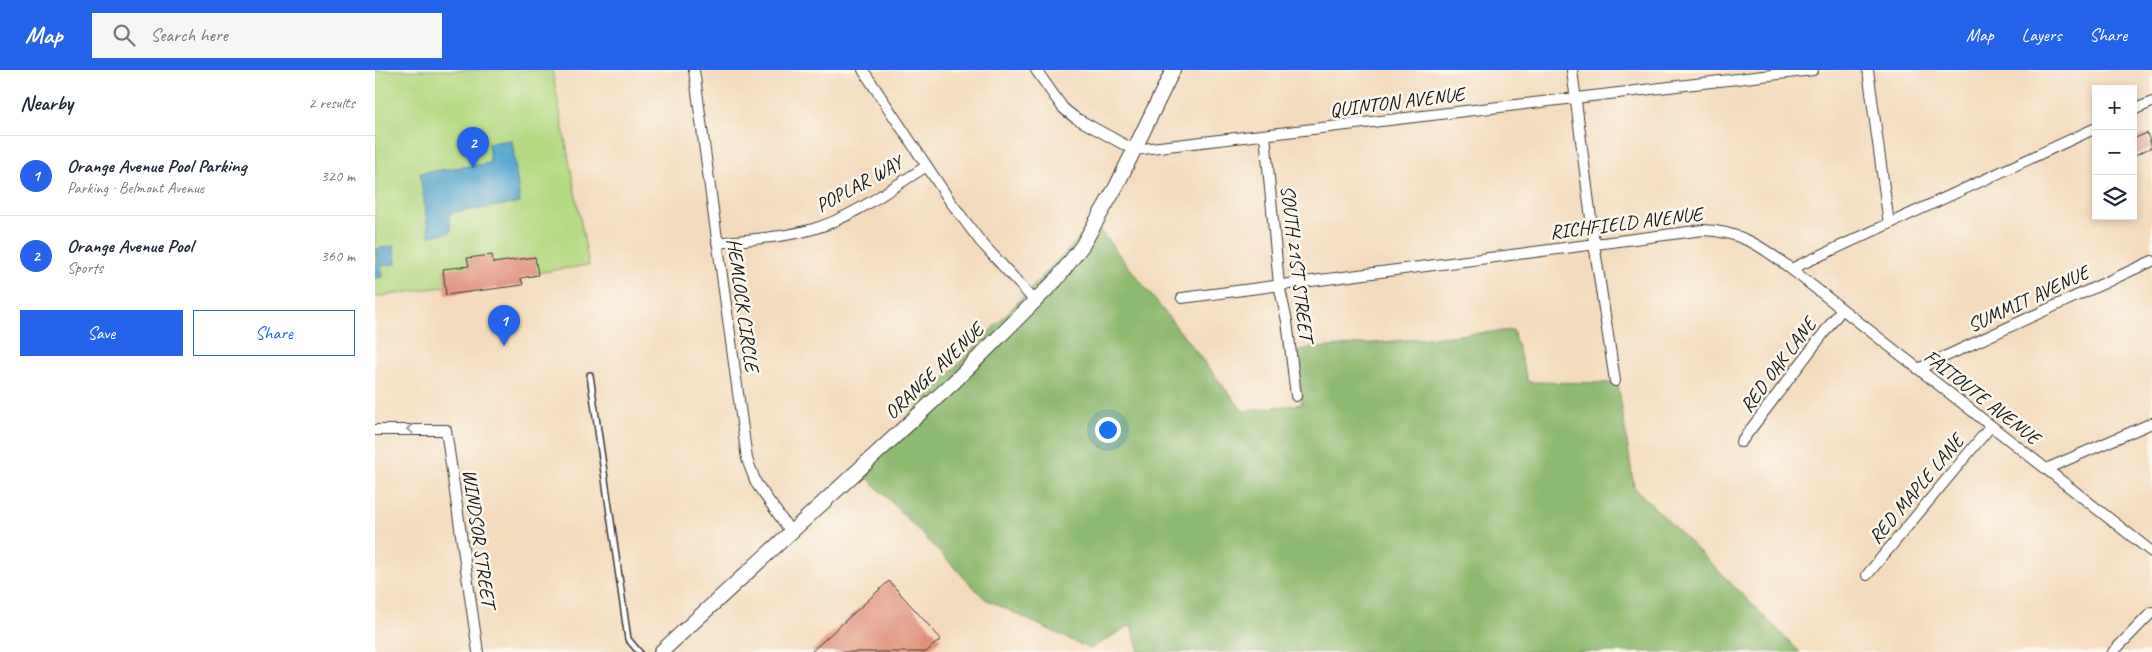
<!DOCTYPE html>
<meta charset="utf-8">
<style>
:root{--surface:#fff;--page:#f6f6f7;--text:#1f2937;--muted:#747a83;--line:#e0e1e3;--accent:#2563eb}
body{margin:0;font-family:Caveat,sans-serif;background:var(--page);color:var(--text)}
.controls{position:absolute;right:15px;top:15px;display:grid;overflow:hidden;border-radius:0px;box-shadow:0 2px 8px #0003}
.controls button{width:45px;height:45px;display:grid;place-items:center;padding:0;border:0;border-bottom:1px solid var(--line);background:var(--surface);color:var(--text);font:25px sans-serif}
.you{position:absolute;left:732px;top:359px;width:18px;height:18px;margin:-12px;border:4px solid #fff;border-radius:50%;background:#1a73e8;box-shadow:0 0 0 8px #1a73e833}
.badge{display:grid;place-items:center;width:32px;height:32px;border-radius:50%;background:var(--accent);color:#fff;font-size:16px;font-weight:700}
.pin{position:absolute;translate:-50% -41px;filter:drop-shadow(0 1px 2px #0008)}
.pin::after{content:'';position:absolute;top:26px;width:18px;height:15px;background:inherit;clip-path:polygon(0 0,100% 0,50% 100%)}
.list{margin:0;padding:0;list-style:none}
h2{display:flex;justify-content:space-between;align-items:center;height:65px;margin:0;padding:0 20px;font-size:21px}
h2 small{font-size:16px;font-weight:400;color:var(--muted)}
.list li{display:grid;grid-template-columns:32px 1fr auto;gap:15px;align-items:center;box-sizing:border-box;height:80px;padding:0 20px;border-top:1px solid var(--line)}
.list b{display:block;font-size:19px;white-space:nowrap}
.list p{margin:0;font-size:16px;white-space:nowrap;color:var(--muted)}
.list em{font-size:16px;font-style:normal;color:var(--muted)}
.actions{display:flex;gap:10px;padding:15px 20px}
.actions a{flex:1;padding:11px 0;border:1px solid var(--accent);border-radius:0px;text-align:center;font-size:18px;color:var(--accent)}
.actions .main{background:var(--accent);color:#fff}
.icon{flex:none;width:28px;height:28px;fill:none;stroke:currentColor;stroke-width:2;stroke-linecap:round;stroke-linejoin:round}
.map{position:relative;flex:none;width:1777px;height:582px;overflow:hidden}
header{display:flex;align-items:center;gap:30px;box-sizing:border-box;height:70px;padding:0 25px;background:var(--accent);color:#fff}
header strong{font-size:24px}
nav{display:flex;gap:28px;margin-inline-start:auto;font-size:18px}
.search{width:350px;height:45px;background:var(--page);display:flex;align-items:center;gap:12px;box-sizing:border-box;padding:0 18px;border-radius:0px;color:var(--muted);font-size:19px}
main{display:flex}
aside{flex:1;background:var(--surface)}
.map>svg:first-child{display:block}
.green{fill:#b3d982;stroke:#687a4f}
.forest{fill:#8eb970;stroke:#556a46}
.water{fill:#56a5cf;stroke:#396076}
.building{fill:#df917a}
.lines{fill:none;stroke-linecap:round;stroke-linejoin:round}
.lane-casing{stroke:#3c3934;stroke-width:8}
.street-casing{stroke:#3c3934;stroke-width:12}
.secondary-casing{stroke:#3c3934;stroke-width:16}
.lane{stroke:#fff;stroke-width:5}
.street{stroke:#fff;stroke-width:10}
.secondary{stroke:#fff;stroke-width:14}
.oneway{stroke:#999}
.labels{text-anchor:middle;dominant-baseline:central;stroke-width:5;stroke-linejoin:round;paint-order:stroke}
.street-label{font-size:20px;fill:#1c1c1c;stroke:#fbf7ec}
</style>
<header>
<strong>Map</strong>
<div class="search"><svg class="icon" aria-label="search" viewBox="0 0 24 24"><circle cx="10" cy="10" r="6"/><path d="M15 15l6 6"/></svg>Search here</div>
<nav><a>Map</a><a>Layers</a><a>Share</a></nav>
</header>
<main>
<aside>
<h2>Nearby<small>2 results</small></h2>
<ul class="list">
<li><span class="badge">1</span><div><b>Orange Avenue Pool Parking</b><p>Parking · Belmont Avenue</p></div><em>320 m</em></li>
<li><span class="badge">2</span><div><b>Orange Avenue Pool</b><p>Sports</p></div><em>360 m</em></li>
</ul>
<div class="actions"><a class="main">Save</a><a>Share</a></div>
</aside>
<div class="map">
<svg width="1777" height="582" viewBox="0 0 1777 582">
<rect width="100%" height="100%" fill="#fbf7ec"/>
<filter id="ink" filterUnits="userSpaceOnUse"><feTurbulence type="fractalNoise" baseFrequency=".02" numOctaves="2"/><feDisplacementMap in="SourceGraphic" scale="10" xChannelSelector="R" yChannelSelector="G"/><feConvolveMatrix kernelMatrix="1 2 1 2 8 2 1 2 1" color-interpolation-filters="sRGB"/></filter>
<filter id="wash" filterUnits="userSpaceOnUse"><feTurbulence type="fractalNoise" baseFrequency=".0096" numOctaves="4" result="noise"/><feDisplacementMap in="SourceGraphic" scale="20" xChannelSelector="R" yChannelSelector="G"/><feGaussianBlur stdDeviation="1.12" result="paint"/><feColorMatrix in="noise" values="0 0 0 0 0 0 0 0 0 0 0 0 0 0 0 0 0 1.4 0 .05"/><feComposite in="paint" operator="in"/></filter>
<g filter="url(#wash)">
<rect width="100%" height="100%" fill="#f4dbbd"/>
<path class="green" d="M0 0H177L214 195 0 227Z"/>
<path class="forest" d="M719 153 868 341 927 334 922 280 1138 260 1153 312 1243 313 1259 417 1425 582H764L756 555 715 579 610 529 483 398Z"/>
<path class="water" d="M137 70 145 133 74 143 76 162 54 166 45 103 115 93 113 73Z
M19 176 21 194 6 196 7 207 0 208V194L3 193 0 179Z"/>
<g id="blocks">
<path class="building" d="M1772 63 1777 77 1758 86V69Z
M117 185 118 193 160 187 163 205 146 208 148 215 71 225 68 199 94 196 92 188Z
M514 511 566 569 551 582H436Z"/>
</g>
</g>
<g filter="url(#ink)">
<use href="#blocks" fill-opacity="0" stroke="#3c3934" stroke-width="1"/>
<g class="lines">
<defs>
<path id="lane" d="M215 305 253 569 264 582"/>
<path id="street" d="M319 0 372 389 381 413 416 462
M488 0 575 131 605 171 660 231
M661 0 688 38 699 47 759 80 1438 0
M1197 0 1220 180 1240 311
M1493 0 1514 154
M1758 40 1777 32
M890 65 904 215 912 251 921 326
M342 173C374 169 407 168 438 159 479 147 516 118 552 96
M1416 199 1777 482
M807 228 1328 160C1365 161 1388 177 1416 199L1721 58
M1543 299 1777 191
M0 360H71L103 582
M1366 372 1467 239
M1671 399 1777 353
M1492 505 1616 356
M1738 582 1777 542"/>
<path id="secondary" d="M286 582 580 311 681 210 707 176 741 117 798 0"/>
</defs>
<use href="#lane" class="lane-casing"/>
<use href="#street" class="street-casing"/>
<use href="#secondary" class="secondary-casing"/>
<use href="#lane" class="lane"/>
<use href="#street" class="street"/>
<use href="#secondary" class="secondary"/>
</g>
<defs><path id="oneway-chevron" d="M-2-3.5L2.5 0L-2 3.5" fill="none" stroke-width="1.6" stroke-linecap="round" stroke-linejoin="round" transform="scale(1.25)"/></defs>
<use class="oneway" href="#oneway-chevron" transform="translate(35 359) rotate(179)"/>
</g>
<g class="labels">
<g class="street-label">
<text transform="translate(1022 32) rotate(-7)">QUINTON AVENUE</text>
<text transform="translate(484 114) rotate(-29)">POPLAR WAY</text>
<text transform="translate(1251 153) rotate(-7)">RICHFIELD AVENUE</text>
<text transform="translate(922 193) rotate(83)">SOUTH 21ST STREET</text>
<text transform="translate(1653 229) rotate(-25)">SUMMIT AVENUE</text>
<text transform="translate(368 235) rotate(82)">HEMLOCK CIRCLE</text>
<text transform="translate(1403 295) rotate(-53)">RED OAK LANE</text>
<text transform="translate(559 301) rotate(-44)">ORANGE AVENUE</text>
<text transform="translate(1607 327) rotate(38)">FAITOUTE AVENUE</text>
<text transform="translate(1541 419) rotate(-50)">RED MAPLE LANE</text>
<text transform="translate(104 468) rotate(82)">WINDSOR STREET</text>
</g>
</g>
</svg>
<div class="controls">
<button>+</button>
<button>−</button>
<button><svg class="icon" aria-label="layers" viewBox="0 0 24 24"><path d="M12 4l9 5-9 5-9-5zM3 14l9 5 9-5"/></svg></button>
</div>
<div class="you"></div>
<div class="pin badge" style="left:129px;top:276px">1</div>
<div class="pin badge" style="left:98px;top:98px">2</div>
</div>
</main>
